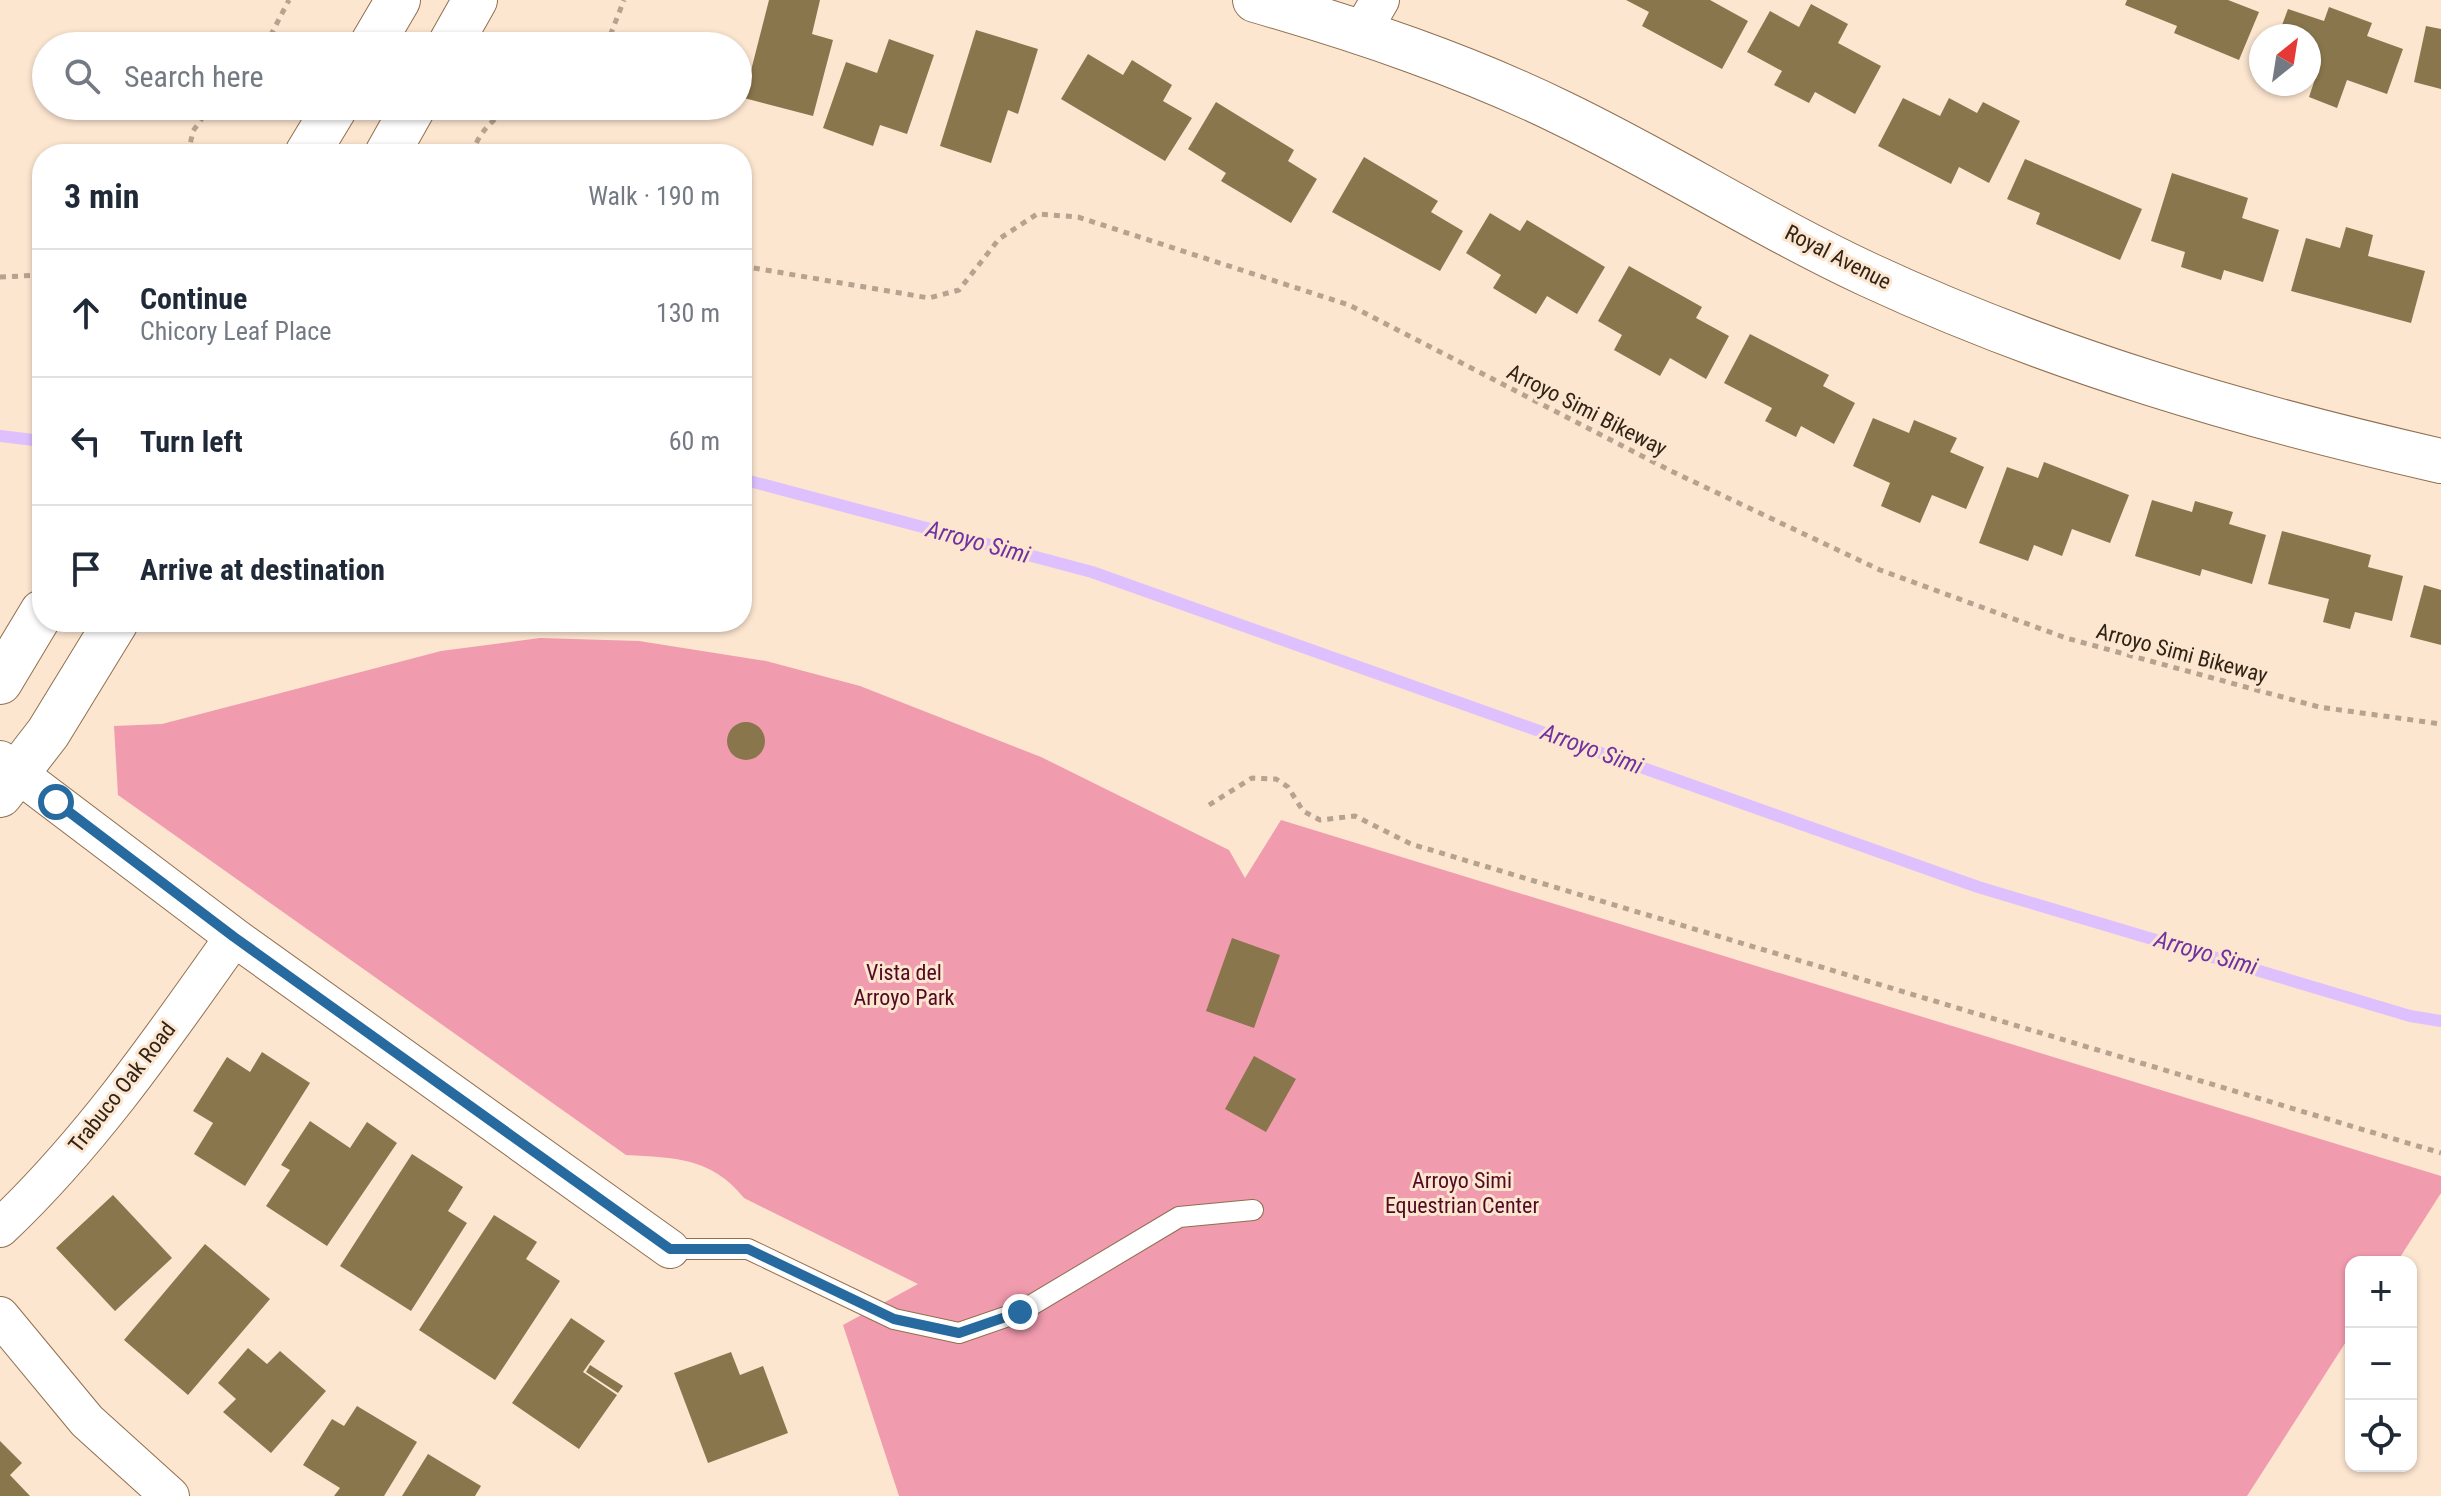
<!DOCTYPE html>
<meta charset="utf-8">
<style>
:root{--surface:#fff;--page:#f6f6f7;--text:#1f2937;--muted:#747a83;--line:#e0e1e3}
body{margin:0;font-family:"Roboto Condensed",sans-serif;background:var(--page);color:var(--text)}
.controls{position:absolute;right:24px;bottom:24px;display:grid;overflow:hidden;border-radius:16px;box-shadow:0 2px 6px #0004}
.controls button{width:72px;height:72px;display:grid;place-items:center;padding:0;border:0;border-bottom:2px solid var(--line);background:var(--surface);color:var(--text);font:40px sans-serif}
.compass{position:absolute;left:2249px;top:24px;width:72px;height:72px;border-radius:50%;background:var(--surface);box-shadow:0 2px 6px #0004;rotate:30deg}
.stop{position:absolute;width:24px;height:24px;margin:-18px;border:6px solid #266a9f;border-radius:50%;background:#fff}
.stop.end{background:#266a9f;border-color:#fff;box-shadow:0 2px 8px #0008}
.list{margin:0;padding:0;list-style:none}
h2{display:flex;justify-content:space-between;align-items:center;height:104px;margin:0;padding:0 32px;font-size:34px}
h2 small{font-size:26px;font-weight:400;color:var(--muted)}
.list li{display:grid;grid-template-columns:52px 1fr auto;gap:24px;align-items:center;box-sizing:border-box;height:128px;padding:0 32px;border-top:2px solid var(--line)}
.list b{display:block;font-size:30px;white-space:nowrap}
.list p{margin:0;font-size:26px;white-space:nowrap;color:var(--muted)}
.list em{font-size:26px;font-style:normal;color:var(--muted)}
.icon{flex:none;width:44px;height:44px;fill:none;stroke:currentColor;stroke-width:2;stroke-linecap:round;stroke-linejoin:round}
.map{position:relative;flex:none;width:2441px;height:1496px;overflow:hidden}
.search{position:absolute;background:var(--surface);box-shadow:0 2px 6px #0004;left:32px;top:32px;width:720px;height:88px;display:flex;align-items:center;gap:20px;box-sizing:border-box;padding:0 28px;border-radius:44px;color:var(--muted);font-size:30px}
.panel{position:absolute;background:var(--surface);box-shadow:0 2px 6px #0004;left:32px;top:144px;width:720px;height:488px;border-radius:32px}
.map>svg:first-child{display:block}
.green{fill:#f19bae}
.lines{fill:none;stroke-linecap:round;stroke-linejoin:round}
.stream{stroke:#ddc0fd;stroke-width:12}
.building{fill:#89764d}
.lane-casing{stroke:#906f4f;stroke-width:22}
.street-casing{stroke:#906f4f;stroke-width:40}
.secondary-casing{stroke:#906f4f;stroke-width:46}
.path{stroke:#b5a28f;stroke-width:5;stroke-dasharray:6 6;stroke-linecap:butt}
.lane{stroke:#fff;stroke-width:20}
.street{stroke:#fff;stroke-width:38}
.secondary{stroke:#fff;stroke-width:44}
.route{stroke:#266a9f;stroke-width:10}
.labels{text-anchor:middle;dominant-baseline:central;stroke-width:6;stroke-linejoin:round;paint-order:stroke}
.street-label{font-size:22px;fill:#312316;stroke:#fce6d0}
.park-label{font-size:22px;fill:#530924;stroke:#fce6d0}
.water-label{font-size:24px;font-style:italic;fill:#7031a2;stroke:#fce6d0}
</style>
<div class="map">
<svg width="2441" height="1496" viewBox="0 0 2441 1496">
<rect width="100%" height="100%" fill="#fce6d0"/>
<path class="green" d="M540 638 639 641 766 661 860 686 1041 757 1229 850 1245 878 1281 820 2441 1176V1193L2397 1262H2351V1334L2247 1496H899L843 1325 918 1284 744 1198C711 1157 675 1158 626 1155L118 795 114 726 162 724 441 651Z"/>
<g class="lines">
<path class="stream" d="M0 436 42 441
M742 479 1092 572 1978 887 2410 1016 2441 1021"/>
</g>
<path class="building" d="M769 0H820L812 34 833 40 813 116 744 98Z
M1626 0H1710L1748 21 1722 69 1642 26 1649 12Z
M2127 0H2228L2259 12 2239 60 2174 33 2177 26 2125 5Z
M1811 4 1848 24 1838 43 1881 66 1855 114 1815 92 1809 103 1774 85 1782 71 1747 52 1770 11 1799 27Z
M2329 7 2372 23 2367 36 2403 49 2387 94 2347 80 2337 108 2309 97 2316 76 2309 74V36H2278L2288 9 2324 21Z
M2426 26 2441 29V89L2414 82Z
M976 30 1038 49 1018 114 1008 110 991 163 940 146Z
M889 39 934 55 907 134 880 125 873 146 823 128 846 62 877 73Z
M1088 54 1123 75 1132 60 1172 85 1163 101 1192 118 1165 161 1061 99Z
M1903 98 1940 116 1949 98 1977 113 1983 102 2020 121 1989 183 1959 167 1951 184 1878 146Z
M1216 102 1294 150 1288 161 1317 179 1291 223 1221 181 1226 173 1188 149Z
M1364 157 1438 201 1431 212 1463 231 1440 271 1332 212Z
M2025 159 2142 209 2120 260 2036 224 2040 213 2007 199Z
M2172 173 2248 198 2242 218 2279 230 2263 282 2224 270 2221 280 2181 267 2185 252 2151 241Z
M1490 213 1520 231 1527 220 1605 267 1577 314 1547 296 1536 314 1493 288 1501 275 1466 253Z
M2346 227 2373 235 2368 256 2425 271 2411 323 2291 291 2306 238 2340 248Z
M1629 266 1702 307 1696 318 1729 336 1706 379 1670 358 1660 376 1614 350 1622 335 1598 321Z
M1750 334 1829 375 1823 386 1855 403 1834 444 1801 426 1796 437 1765 421 1772 408 1724 383Z
M1873 418 1909 433 1914 420 1957 438 1950 452 1984 467 1966 509 1932 495 1920 523 1881 506 1890 483 1853 466Z
M2044 462 2129 495 2110 543 2072 529 2062 556 2034 545 2028 561 1979 543 2007 467 2038 478Z
M2152 500 2192 512 2195 501 2233 512 2229 524 2266 535 2252 584 2202 569 2200 576 2135 556Z
M2282 531 2371 555 2368 567 2403 576 2392 621 2355 612 2350 629 2323 622 2329 599 2268 584Z
M2424 585 2441 590V645L2410 637Z
M727 741a19 19 0 1 1 38 0a19 19 0 1 1-38 0Z
M1232 938 1280 955 1254 1028 1206 1011Z
M262 1052 310 1083 245 1186 194 1154 213 1123 193 1111 227 1057 250 1072Z
M1254 1056 1296 1079 1266 1132 1225 1109Z
M310 1121 350 1148 367 1122 397 1143 327 1246 266 1206 290 1170 281 1165Z
M412 1154 463 1187 448 1211 467 1223 411 1311 340 1266Z
M113 1195 172 1258 115 1311 56 1248Z
M494 1215 537 1242 526 1259 560 1281 495 1380 419 1330Z
M205 1244 270 1299 188 1395 124 1340Z
M571 1318 605 1341 583 1372 617 1395 579 1449 512 1403Z
M248 1348 267 1364 280 1351 326 1391 271 1453 223 1412 236 1399 218 1383Z
M731 1352 740 1375 763 1366 788 1433 708 1463 674 1373Z
M590 1365 623 1386 618 1393 586 1372Z
M357 1406 417 1442 384 1496H334L340 1488 303 1465 332 1419 344 1426Z
M0 1441 22 1463 10 1475 30 1496H0Z
M428 1454 481 1486 475 1496H402Z"/>
<g class="lines">
<defs>
<path id="lane" d="M670 1249H748L894 1319 959 1333 1020 1312 1179 1217 1253 1210"/>
<path id="street" d="M1362 31 1380 0
M0 760 234 937 670 1249
M0 1228C91 1142 162 1039 234 937
M0 1316 87 1421 170 1496"/>
<path id="secondary" d="M1255 0C1359 30 1464 65 1562 113 1666 163 1764 226 1869 275 2052 360 2244 416 2441 461
M371 46 398 0
M449 46 475 0
M307 154 336 106
M387 154 414 106
M0 682 42 612
M0 795 48 733 116 622"/>
</defs>
<use href="#lane" class="lane-casing"/>
<use href="#street" class="street-casing"/>
<use href="#secondary" class="secondary-casing"/>
<path class="path" d="M265 46 289 0
M606 46 624 0
M188 154 193 131 211 106
M472 154C479 131 495 116 516 106
M742 266 929 298 959 290 999 239 1037 214 1078 217 1349 305 1671 471 1880 570 2066 638 2319 707 2441 724
M0 277 42 275
M1209 805 1252 778 1276 779 1288 787 1303 811 1320 820 1355 816 1411 844 2441 1153"/>
<use href="#lane" class="lane"/>
<use href="#street" class="street"/>
<use href="#secondary" class="secondary"/>
</g>
<g class="lines">
<path class="route" d="M56 802 234 937 670 1249H748L894 1319 959 1333 1020 1312"/>
</g>
<g class="labels">
<g class="street-label">
<text transform="translate(1838 257) rotate(27)">Royal Avenue</text>
<text transform="translate(1587 410) rotate(27)">Arroyo Simi Bikeway</text>
<text transform="translate(2182 653) rotate(15)">Arroyo Simi Bikeway</text>
<text transform="translate(122 1087) rotate(-52)">Trabuco Oak Road</text>
</g>
<g class="park-label">
<text x="904" y="972">Vista del<tspan x="904" dy="25">Arroyo Park</tspan></text>
<text x="1462" y="1180">Arroyo Simi<tspan x="1462" dy="25">Equestrian Center</tspan></text>
</g>
<g class="water-label">
<text transform="translate(978 542) rotate(15)">Arroyo Simi</text>
<text transform="translate(1592 749) rotate(20)">Arroyo Simi</text>
<text transform="translate(2206 953) rotate(16)">Arroyo Simi</text>
</g>
</g>
</svg>
<div class="controls">
<button>+</button>
<button>−</button>
<button><svg class="icon" aria-label="locate" viewBox="0 0 24 24"><circle cx="12" cy="12" r="6"/><path d="M12 2v4M12 18v4M2 12h4M18 12h4"/></svg></button>
</div>
<svg class="compass" viewBox="-18 -18 36 36"><path d="M0-13l5 13h-10z" fill="#e53935"/><path d="M0 13l5-13h-10z" fill="#747a83"/></svg>
<div class="stop" style="left:56px;top:802px"></div>
<div class="stop end" style="left:1020px;top:1312px"></div>
<div class="search"><svg class="icon" aria-label="search" viewBox="0 0 24 24"><circle cx="10" cy="10" r="6"/><path d="M15 15l6 6"/></svg>Search here</div>
<section class="panel">
<h2>3 min<small>Walk · 190 m</small></h2>
<ul class="list">
<li><svg class="icon" aria-label="ahead" viewBox="0 0 24 24"><path d="M12 20V5M6 11l6-6 6 6"/></svg><div><b>Continue</b><p>Chicory Leaf Place</p></div><em>130 m</em></li>
<li><svg class="icon" aria-label="left" viewBox="0 0 24 24"><path d="M17 20v-9H6M10 6l-5 5 5 5"/></svg><div><b>Turn left</b></div><em>60 m</em></li>
<li><svg class="icon" aria-label="arrive" viewBox="0 0 24 24"><path d="M6 21V4h12l-3 4 3 4H6"/></svg><div><b>Arrive at destination</b></div></li>
</ul>
</section>
</div>
